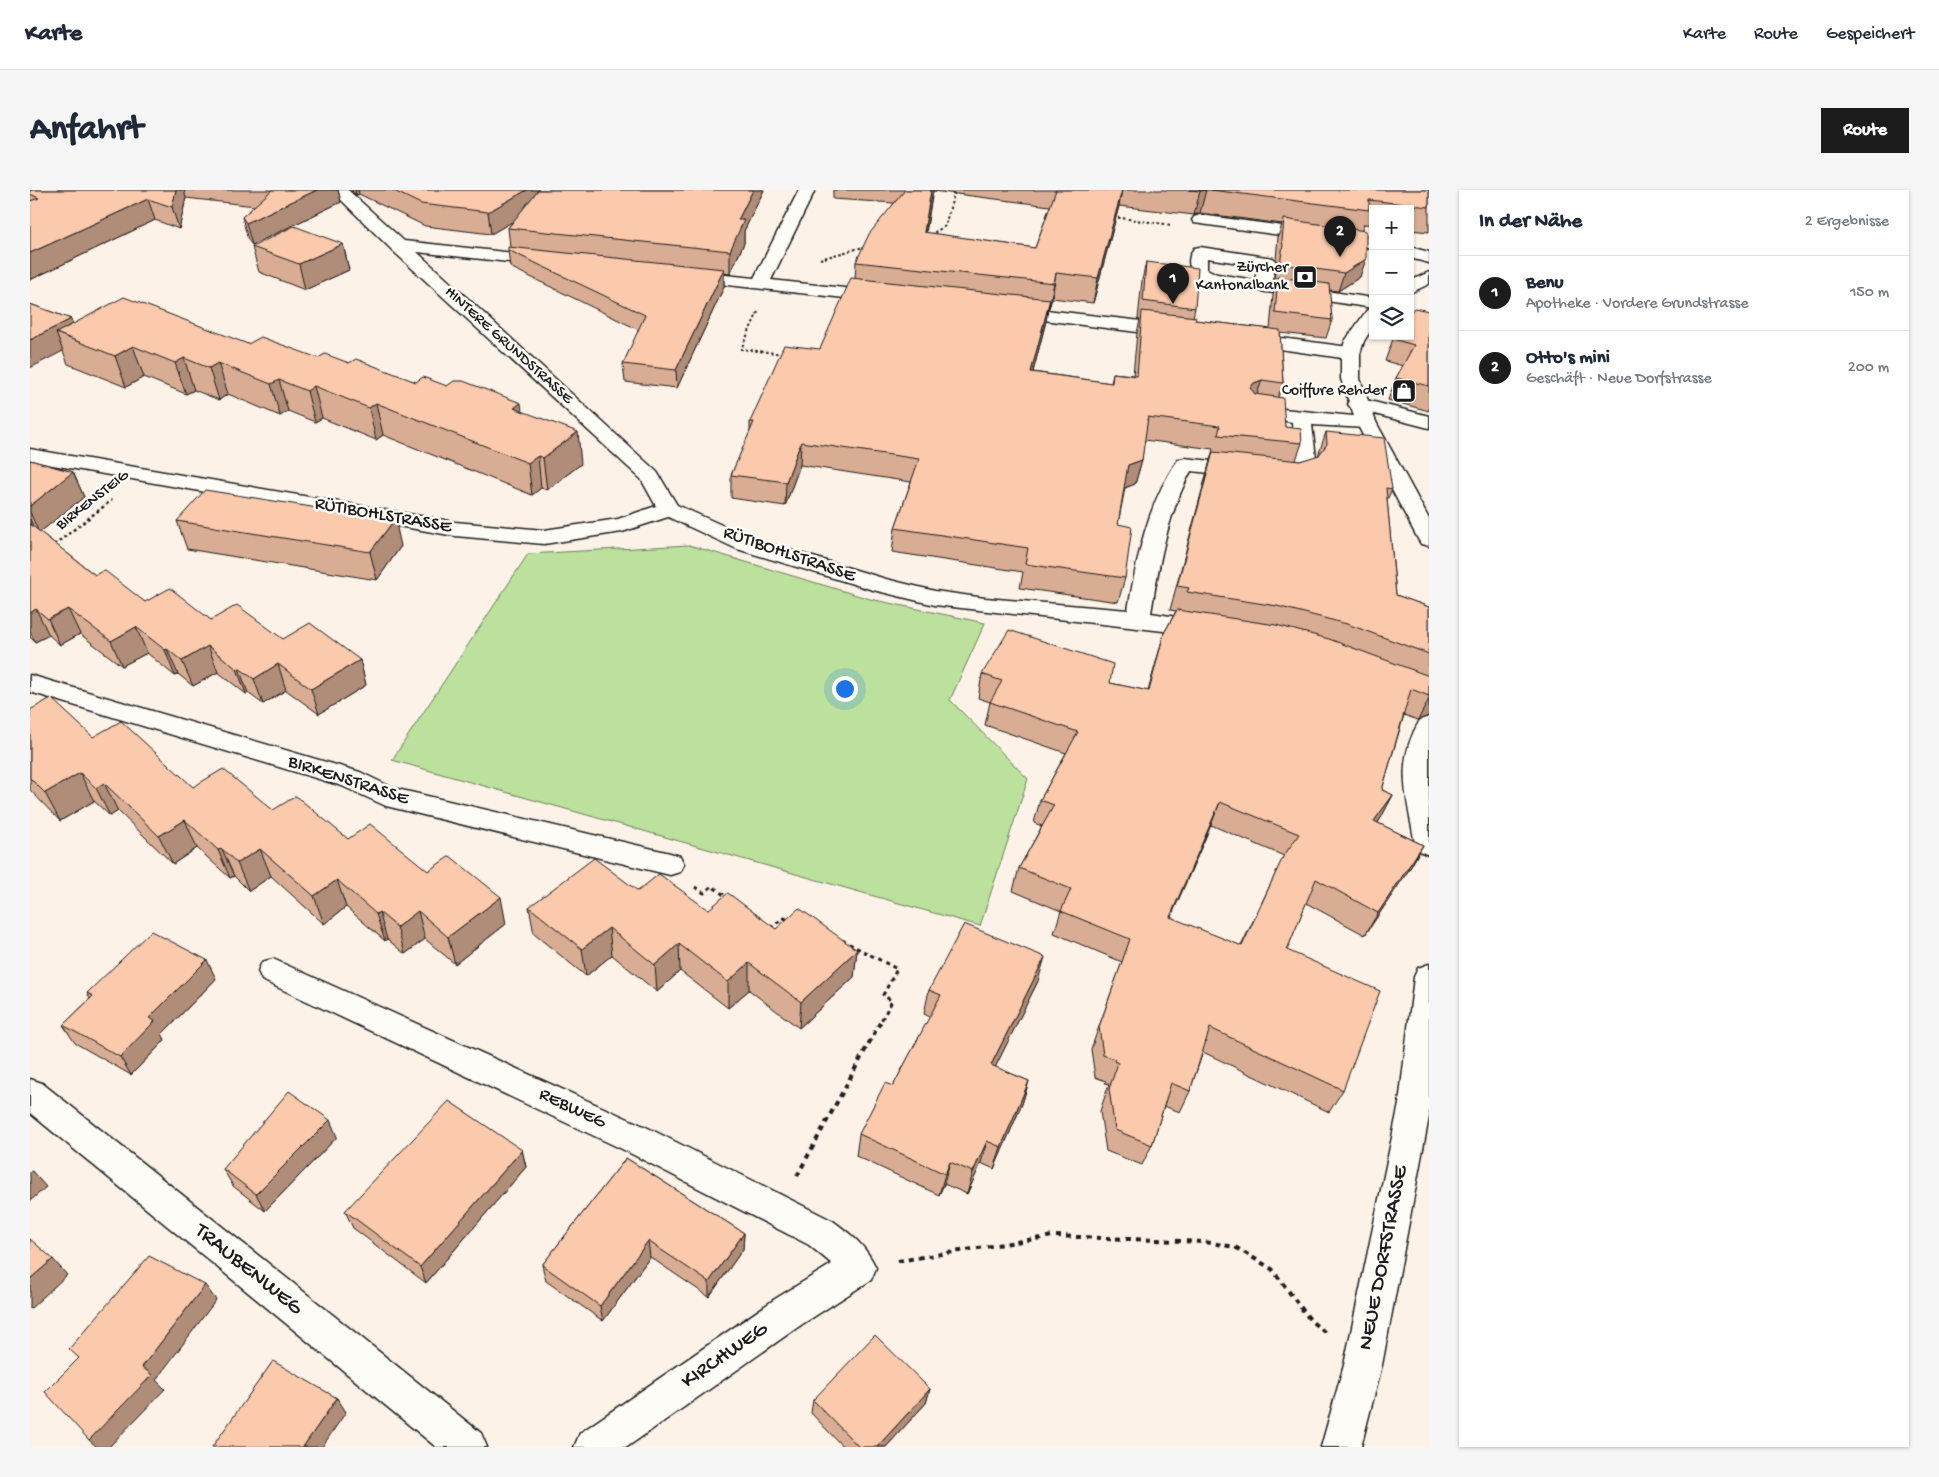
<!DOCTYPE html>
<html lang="de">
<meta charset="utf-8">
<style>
:root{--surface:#fff;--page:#f6f6f7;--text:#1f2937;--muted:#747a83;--line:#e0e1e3;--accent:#1c1c1c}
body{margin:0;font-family:"Gochi Hand",sans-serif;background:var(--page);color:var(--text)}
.controls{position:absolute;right:15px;top:15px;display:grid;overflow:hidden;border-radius:0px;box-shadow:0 1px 4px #0004}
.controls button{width:45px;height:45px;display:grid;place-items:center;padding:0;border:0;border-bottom:1px solid var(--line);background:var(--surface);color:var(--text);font:25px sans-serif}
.you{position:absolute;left:814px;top:498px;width:18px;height:18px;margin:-12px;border:4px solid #fff;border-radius:50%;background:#1a73e8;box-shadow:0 0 0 8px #1a73e833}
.badge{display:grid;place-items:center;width:32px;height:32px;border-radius:50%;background:var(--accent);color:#fff;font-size:16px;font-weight:700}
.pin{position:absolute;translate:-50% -41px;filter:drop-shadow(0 1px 2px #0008)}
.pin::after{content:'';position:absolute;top:26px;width:18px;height:15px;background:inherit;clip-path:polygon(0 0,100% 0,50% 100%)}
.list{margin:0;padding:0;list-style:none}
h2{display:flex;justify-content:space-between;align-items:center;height:65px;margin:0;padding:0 20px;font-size:21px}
h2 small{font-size:16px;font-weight:400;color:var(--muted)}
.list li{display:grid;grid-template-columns:32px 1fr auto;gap:15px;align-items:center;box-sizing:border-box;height:75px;padding:0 20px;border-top:1px solid var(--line)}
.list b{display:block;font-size:19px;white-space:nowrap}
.list p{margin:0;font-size:16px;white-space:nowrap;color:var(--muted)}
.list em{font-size:16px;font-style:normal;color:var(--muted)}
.icon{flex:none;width:28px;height:28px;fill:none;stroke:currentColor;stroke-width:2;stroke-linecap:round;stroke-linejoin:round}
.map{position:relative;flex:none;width:1399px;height:1257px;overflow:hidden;border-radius:0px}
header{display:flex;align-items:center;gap:30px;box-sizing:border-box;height:70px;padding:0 25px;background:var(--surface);border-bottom:1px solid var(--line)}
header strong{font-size:24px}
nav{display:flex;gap:28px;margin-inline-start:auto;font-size:18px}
.intro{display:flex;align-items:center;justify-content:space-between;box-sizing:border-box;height:120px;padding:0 30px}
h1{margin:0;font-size:35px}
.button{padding:12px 22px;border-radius:0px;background:var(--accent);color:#fff;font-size:18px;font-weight:700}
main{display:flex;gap:30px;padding:0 30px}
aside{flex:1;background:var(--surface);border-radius:0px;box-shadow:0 1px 4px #0004}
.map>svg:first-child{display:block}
.green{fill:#bbe19c;stroke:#6c7e5c}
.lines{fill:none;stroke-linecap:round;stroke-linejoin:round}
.minor-casing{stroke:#1c1c1c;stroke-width:3}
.major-casing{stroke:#1c1c1c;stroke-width:3}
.path-far3{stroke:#1c1c1c;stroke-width:2;stroke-dasharray:2.5 2.5;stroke-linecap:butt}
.path-far2{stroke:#1c1c1c;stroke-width:2.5;stroke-dasharray:3 3;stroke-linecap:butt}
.path-far1{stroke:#1c1c1c;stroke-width:3;stroke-dasharray:4 4;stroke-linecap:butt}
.path{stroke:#1c1c1c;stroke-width:4;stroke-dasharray:5 5;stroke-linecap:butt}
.minor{fill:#fdfcf7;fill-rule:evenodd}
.major{fill:#fdfcf7;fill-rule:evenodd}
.wall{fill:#d8ad93;stroke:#1c1c1c;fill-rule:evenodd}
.shaded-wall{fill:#b08d78;stroke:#1c1c1c}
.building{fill:#fbc9ab;stroke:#1c1c1c;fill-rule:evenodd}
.labels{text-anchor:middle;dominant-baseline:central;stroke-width:5;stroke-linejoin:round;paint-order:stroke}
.far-poi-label{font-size:16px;fill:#1c1c1c;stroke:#fdfcf7;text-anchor:end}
.far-street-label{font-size:16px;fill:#1c1c1c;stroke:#fdfcf7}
.street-label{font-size:19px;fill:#1c1c1c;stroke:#fdfcf7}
.near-street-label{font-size:22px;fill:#1c1c1c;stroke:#fdfcf7}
</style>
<header>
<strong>Karte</strong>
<nav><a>Karte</a><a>Route</a><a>Gespeichert</a></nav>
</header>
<div class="intro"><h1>Anfahrt</h1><a class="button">Route</a></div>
<main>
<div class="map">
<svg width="1399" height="1257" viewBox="0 0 1399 1257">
<rect width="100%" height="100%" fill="#fdf2e8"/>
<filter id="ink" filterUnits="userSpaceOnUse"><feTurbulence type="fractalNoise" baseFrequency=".02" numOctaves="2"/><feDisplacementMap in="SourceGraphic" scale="10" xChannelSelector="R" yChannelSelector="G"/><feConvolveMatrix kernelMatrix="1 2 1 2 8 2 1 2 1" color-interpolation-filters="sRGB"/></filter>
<g filter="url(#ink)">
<path class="green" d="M659 355 840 409 955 433 920 510 998 589 950 736 362 570 498 364Z"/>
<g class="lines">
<defs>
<path id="minor" d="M301 0H318L374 51 521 67 524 71 521 75 515 76 387 62 627 282 647 315 723 349 856 389 905 401 955 408 1098 420C1107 368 1117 314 1148 270L1155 268 1261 280 1266 276 1262 232 1246 229 1243 225 1246 221 1253 219 1343 228 1346 232 1343 236 1336 238 1282 235 1287 276C1279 289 1276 289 1261 292L1161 281C1137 325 1129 374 1121 423L1185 433 1189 438 1185 443 1177 446 905 415 843 400 707 359 638 327 592 342 514 354 425 346 0 271V259L425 332 514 340 588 329 626 316 611 289 361 59Z
M769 0H785L741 90 851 102 857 103 860 107 857 111 851 112 652 90 649 86 652 82 658 81 724 88Z
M1170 25 1343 48V58L1164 33 1162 30 1164 27Z
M1170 57 1243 68 1246 72 1242 93 1343 108V118L1177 93C1162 86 1153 74 1164 58ZM1177 68 1228 76 1225 90 1187 84 1177 79Z
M1380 57 1399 62V73L1380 68Z
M981 116 1146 135 1153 137 1155 141 1153 145 1146 147 975 125 972 121 975 117Z
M1214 143 1319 157 1326 159 1328 163 1326 167 1319 169 1207 153 1205 149 1207 145Z
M1328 208 1399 226V238L1321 218 1318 214 1321 210Z
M0 485 330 582 363 598 640 663 650 666 654 674 650 682 640 685 356 616 312 596 0 502Z
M243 769 616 937 803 1031C821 1044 837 1057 846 1078L841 1090 771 1135 597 1257H544L550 1243 745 1109 802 1074 779 1055 592 959 232 790 228 781 232 772Z
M0 889 12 893 451 1243 457 1257H406L0 923Z"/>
<path id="major" d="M1399 82V94L1380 103V91Z
M1343 119V137L1334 151 1330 164V189L1346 232 1399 329V356L1391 354 1388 349 1326 232 1311 189V164L1315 151 1337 120Z
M1399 527V665L1389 661 1385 654C1377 608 1364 573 1390 530Z
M1399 774V927L1352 1175 1331 1257H1291L1314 1175 1369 914 1384 787 1388 778Z"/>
</defs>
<use href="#minor" class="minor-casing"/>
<use href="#major" class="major-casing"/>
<path class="path-far3" d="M1083 27 1142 35
M900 45 915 36 925 0
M790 69 837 56
M728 122 711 159 754 164"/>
<path class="path-far2" d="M24 355 82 310"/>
<path class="path-far1" d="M665 697 674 703 682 696 698 708
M740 738 754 728 760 730
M812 750 867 779 853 805 862 811 851 831"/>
<path class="path" d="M767 986 852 829
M868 1071 1023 1046 1175 1052 1205 1057 1242 1079 1281 1131 1297 1144"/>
<use href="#minor" class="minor"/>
<use href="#major" class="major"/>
</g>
<path class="wall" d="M0 0H308L311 12 222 55 218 50 212 27 225 16 156 8 149 39 125 30 0 90Z
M321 0H734L714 41V53L700 84 694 83V97L647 198 595 192 593 174 609 140 480 77 478 60 480 57 478 38 483 31 461 44 395 36 329 4 326 5Z
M803 0H1399V42L1380 40V19H1343V35L1334 34 1332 40 1330 87 1308 101 1299 100 1302 130 1296 148 1250 143 1253 193 1248 207 1255 237 1272 253 1266 270 1270 271 1288 266 1296 242 1362 299 1357 310 1366 405 1399 417V526L1388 530 1374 525 1352 600 1363 605 1348 633 1393 655 1380 678 1335 745 1276 713 1257 760 1313 900 1299 922 1173 862 1160 901 1150 922 1134 916 1122 955 1112 975 1076 961 1070 921 1079 894 1075 893 1076 891 1065 887 1061 859 1092 772 1024 743 1031 721 983 701 989 678 1012 636 1004 633 1010 610 1036 563 955 535 960 512 948 508 952 484 1080 493 1118 501 1134 443 1146 421 1140 420 1183 259 1114 250 1112 270 1105 294 1095 298 1088 334 1095 388 1088 412 990 398 993 382 862 362 865 338 881 292 770 275 755 316 701 308V285L720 242V232L790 159 825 89 826 72 864 13 803 9ZM903 1 1020 16 1005 58 896 43ZM1089 16 1164 25 1170 23 1252 34 1248 47 1246 69 1248 72 1244 91 1247 92 1243 105 1240 139 1165 130 1163 127 1165 118 1116 72 1112 90 1108 129 1110 130 1107 143 1103 185 1083 183 1081 193 1003 182 1016 131 1018 118H1019L1022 108 1063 113ZM1181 635 1254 666 1211 756 1140 728Z
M313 54 319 80 275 100 229 82 222 57Z
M0 114 41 129 42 134 218 154 288 168 319 173 386 192 417 196 492 221 551 274 517 300 511 298 502 305 353 245 346 250 292 228 285 232 258 221 250 226 198 204 189 210 164 200 156 204 114 187 96 197 38 174 33 161Z
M1399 121V221L1358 210 1366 188 1373 176 1355 171 1363 149Z
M0 270 43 282 54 307 10 342 65 385 115 412 330 470 336 495 289 524 256 500 233 514 218 503 216 504 188 482 163 496 148 484 145 486 117 463 92 476 50 444 30 455 19 445 5 452 0 447Z
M147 331 371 356 347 390 157 359Z
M0 520 63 547 163 597 243 620 318 649 398 681 476 734 425 774 395 749 375 764 357 749 355 751 316 717 294 734 241 686 219 701 204 686 200 688 167 658 143 674 88 621 80 626 64 611 30 631 0 600Z
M608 701 746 739 827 760 824 787 769 838 719 800 698 818 650 781 627 802 582 765 556 786 504 744 499 717Z
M186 789 132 844 135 850 101 885 45 853 33 835 60 809 57 803Z
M1008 791 965 877 999 891 992 914 964 979 951 973 937 1004 914 994 909 1005 826 966 829 944 863 896 900 827 894 824 899 800Z
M307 947 235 1021 203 996 193 979Z
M492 960 496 977 396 1093 323 1038 315 1021Z
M596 968 714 1043 713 1059 679 1107 620 1067 573 1131 516 1091 512 1075Z
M900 1199 896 1213 856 1257H813L781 1223 783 1210Z"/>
<path class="shaded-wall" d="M146 0H154L156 8 149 39 142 17Z
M287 0H308L311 12 222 55 216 33Z
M325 0H328L329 4 326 5Z
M497 0H516L517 12 461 44 458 22Z
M723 0H734L714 41V53L700 84V61L708 30Z
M901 0H903L891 67 894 42Z
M1092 0 1089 16 1063 113 1068 88Z
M1175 0H1176L1170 23 1164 25 1170 1Z
M118 9 125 30 0 90V63Z
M313 54 319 80 275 100 269 74Z
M1336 69 1330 87 1308 101 1314 83Z
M694 79V97L647 198 646 180Z
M1026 83 1022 108 1019 118Z
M1020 109 1016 131 997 205 1001 182Z
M41 129 49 152 26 143 33 161 0 178V150Z
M103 156 114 187 96 197 85 166Z
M154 168 164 200 156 204 145 173Z
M188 173 198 204 189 210 179 178Z
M249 190 258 221 250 226 241 194Z
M1232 190 1224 213 1220 198 1224 193Z
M284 196 292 228 285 232 277 201Z
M346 213 353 245 346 250 339 218Z
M491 213 495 245 484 218Z
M548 242 551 274 517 300 513 268Z
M771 252 770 275 755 316 756 292Z
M508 266 511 298 502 305 498 273Z
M1112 270 1105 294 1092 299 1098 275Z
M43 282 54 307 9 343 0 322V316Z
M0 329 7 344 0 349Z
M365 329 371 356 347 390 340 362Z
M6 419 19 445 5 452 0 441V423Z
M38 419 50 444 30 455 18 429Z
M106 437 117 463 92 476 81 451Z
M178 456 188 482 163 496 152 471Z
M137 459 148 484 145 486 135 460Z
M330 470 336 495 289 524 281 499Z
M248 474 256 500 233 514 224 489Z
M209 478 218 503 216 504 207 479Z
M1399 509V526L1388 530Z
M50 583 64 611 30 631 15 603Z
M74 593 88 621 80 626 66 598Z
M1363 605 1351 628 1332 654 1344 631Z
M1190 612 1181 635 1131 750 1140 727Z
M155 630 167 658 143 674 129 646Z
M1393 655 1380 678 1335 745 1348 723Z
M192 659 204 686 200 688 188 660Z
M230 659 241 686 219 701 207 673Z
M307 690 316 717 294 734 284 706Z
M471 707 476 734 425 774 418 747Z
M388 721 395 749 375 764 367 737Z
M349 722 357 749 355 751 346 724Z
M579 738 582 765 556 786 552 759Z
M649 754 650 781 627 802 625 775Z
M827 760 824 787 769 838 771 812Z
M1015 767 1008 791 955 898 961 875Z
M177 770 186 789 132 844 135 850 101 885 90 867 119 828Z
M719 773V800L698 818V792Z
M999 891 992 914 964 979 971 957Z
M300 930 307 947 235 1021 226 1004Z
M957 951 951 973 937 1004 943 982Z
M492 960 496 977 396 1093 390 1077Z
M920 972 914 994 909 1005 915 984Z
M2 981 16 997 0 1011V982Z
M714 1043 713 1059 679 1107V1092Z
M618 1051 620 1067 573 1131 570 1116Z
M23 1069 37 1085 0 1119V1089Z
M175 1095 186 1110 126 1190 135 1199 79 1257H67L59 1250 112 1177Z
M900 1199 896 1213 856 1257H847Z
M307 1208 316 1222 292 1257H273Z"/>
<path class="building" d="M0 0H146L142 17 118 9 0 63V11L9 8 0 4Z
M242 0H287L216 33 212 27Z
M362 0H497L458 22 391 14Z
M508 0H723L708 30H714L700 61 478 38Z
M875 0H901L894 42 1005 58 1026 0H1092L1068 88 1026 83 1024 93 826 72 839 44Z
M1159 0H1175L1170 1Z
M1181 0H1399V17L1339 10V20Z
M1254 29 1336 41V69L1314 83 1250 74 1253 55 1252 51Z
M264 36 313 54 269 74 222 57Z
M478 57 694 79 646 180 593 174 615 125 478 60Z
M1116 72 1168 78 1165 118 1113 111Z
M1248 87 1299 94 1302 130 1245 123Z
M821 88 1020 109 1001 182 1082 193 1083 183 1107 186 1112 121 1166 127 1165 130 1250 140 1253 193 1232 190 1224 193 1220 198 1225 204 1253 208 1255 237 1271 239 1272 253 1188 245 1190 236 1118 227 1112 270 1098 275 1088 334 1102 337 1095 388 995 374 998 358 865 338 889 269 771 252 756 292 701 285 724 232H720L754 155 790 159Z
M94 107 218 154 231 147 288 168 295 164 319 173 326 169 386 192 393 187 417 196 424 191H433L491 213 484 218 548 242 513 268 508 266 498 273 346 213 339 218 284 196 277 201 249 190 241 194 188 173 179 178 154 168 145 173 103 156 85 166 26 143Z
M0 114 41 129 0 150Z
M1384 118 1399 121V196L1366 188 1384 155 1363 149 1365 146H1380V123Z
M1296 242 1354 248 1362 299 1356 298 1366 405 1399 417V458L1398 461H1399V464L1317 434 1247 416 1157 402 1159 398 1147 396 1183 262 1270 271 1289 265 1297 254Z
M0 270 43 282 0 316Z
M175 300 313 322V320L365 329 340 362 147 331Z
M0 334 65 385 74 380 115 412 140 398 181 430 207 415 253 449 280 433 330 470 281 499 248 474 224 489 209 478 207 479 178 456 152 471 137 459 135 460 106 437 81 451 38 419 18 429 6 419 0 423Z
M1147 420 1246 435 1299 449 1399 486V506L1381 499 1352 600 1363 605 1344 631 1393 655 1348 723 1286 689 1257 760 1350 801 1313 900 1180 838 1160 901 1141 893 1122 955 1085 940 1079 899 1088 873 1084 871 1085 869 1073 865 1069 837 1100 749 1031 721 1041 699 989 678 1024 615 1010 610 1048 542 960 512 972 491 952 484 979 440 1083 474 1080 493 1119 501 1134 443ZM1190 612 1269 644 1253 667 1212 756 1140 727Z
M21 508 63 547 91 531 163 597 193 579 243 620 266 606 318 649 340 634 398 681 420 666 471 707 418 747 388 721 367 737 349 722 346 724 307 690 284 706 230 659 207 673 192 659 188 660 155 630 129 646 74 593 66 598 50 583 15 603 0 588V520Z
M564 668 608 701 629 684 678 720 698 703 746 739 769 718 827 760 771 812 719 773 698 792 649 754 625 775 579 738 552 759 499 717Z
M934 734 1015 767 961 875 999 891 971 957 957 951 943 982 920 972 915 984 829 944 855 893 863 896 911 805 899 800Z
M121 741 177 770 119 828 125 831 90 867 33 835 63 806 57 803Z
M259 901 300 930 226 1004 193 979Z
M419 911 492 960 390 1077 315 1021Z
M596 968 714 1043 679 1092 618 1051 570 1116 512 1075Z
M0 1049 23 1069 0 1089Z
M119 1066 175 1095 112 1177 122 1185 59 1250 15 1202 49 1168 39 1159Z
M845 1145 900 1199 847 1257H829L783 1210Z
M243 1171 307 1208 273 1257H182Z"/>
</g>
<defs>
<symbol id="bank-square" viewBox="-11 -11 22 22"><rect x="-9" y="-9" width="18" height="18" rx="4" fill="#1c1c1c" stroke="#fdfcf7"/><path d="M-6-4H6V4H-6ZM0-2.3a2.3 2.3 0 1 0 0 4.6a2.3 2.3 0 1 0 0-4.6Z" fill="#fff"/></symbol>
<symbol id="shop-square" viewBox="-11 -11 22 22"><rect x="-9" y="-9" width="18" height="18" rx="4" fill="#1c1c1c" stroke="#fdfcf7"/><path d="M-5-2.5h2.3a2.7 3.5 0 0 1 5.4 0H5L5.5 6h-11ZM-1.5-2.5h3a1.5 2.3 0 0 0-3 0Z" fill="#fff"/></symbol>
</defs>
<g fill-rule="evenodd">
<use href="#bank-square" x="1261" y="73" width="28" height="28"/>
<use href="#shop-square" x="1360" y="187" width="28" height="28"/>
</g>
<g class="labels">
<g class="far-poi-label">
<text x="1258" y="78">Zürcher<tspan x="1258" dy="18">Kantonalbank</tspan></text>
<text x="1356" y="201">Coiffure Rehder</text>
</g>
<g class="far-street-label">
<text transform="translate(478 156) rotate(42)">HINTERE GRUNDSTRASSE</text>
<text transform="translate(63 311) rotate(-38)">BIRKENSTEIG</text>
</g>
<g class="street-label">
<text transform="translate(353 326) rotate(10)">RÜTIBOHLSTRASSE</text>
<text transform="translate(759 365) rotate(19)">RÜTIBOHLSTRASSE</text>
<text transform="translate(318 591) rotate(18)">BIRKENSTRASSE</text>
<text transform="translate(542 919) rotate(25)">REBWEG</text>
</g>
<g class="near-street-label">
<text transform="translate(1354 1068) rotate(-79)">NEUE DORFSTRASSE</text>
<text transform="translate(218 1080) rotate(39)">TRAUBENWEG</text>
<text transform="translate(695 1166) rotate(-35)">KIRCHWEG</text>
</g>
</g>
</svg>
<div class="controls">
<button>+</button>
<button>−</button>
<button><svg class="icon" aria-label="layers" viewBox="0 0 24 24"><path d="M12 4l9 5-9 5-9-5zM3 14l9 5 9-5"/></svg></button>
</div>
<div class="you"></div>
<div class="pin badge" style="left:1143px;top:114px">1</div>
<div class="pin badge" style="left:1310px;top:67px">2</div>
</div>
<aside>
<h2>In der Nähe<small>2 Ergebnisse</small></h2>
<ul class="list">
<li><span class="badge">1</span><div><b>Benu</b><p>Apotheke · Vordere Grundstrasse</p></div><em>150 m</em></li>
<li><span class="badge">2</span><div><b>Otto's mini</b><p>Geschäft · Neue Dorfstrasse</p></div><em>200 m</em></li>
</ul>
</aside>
</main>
